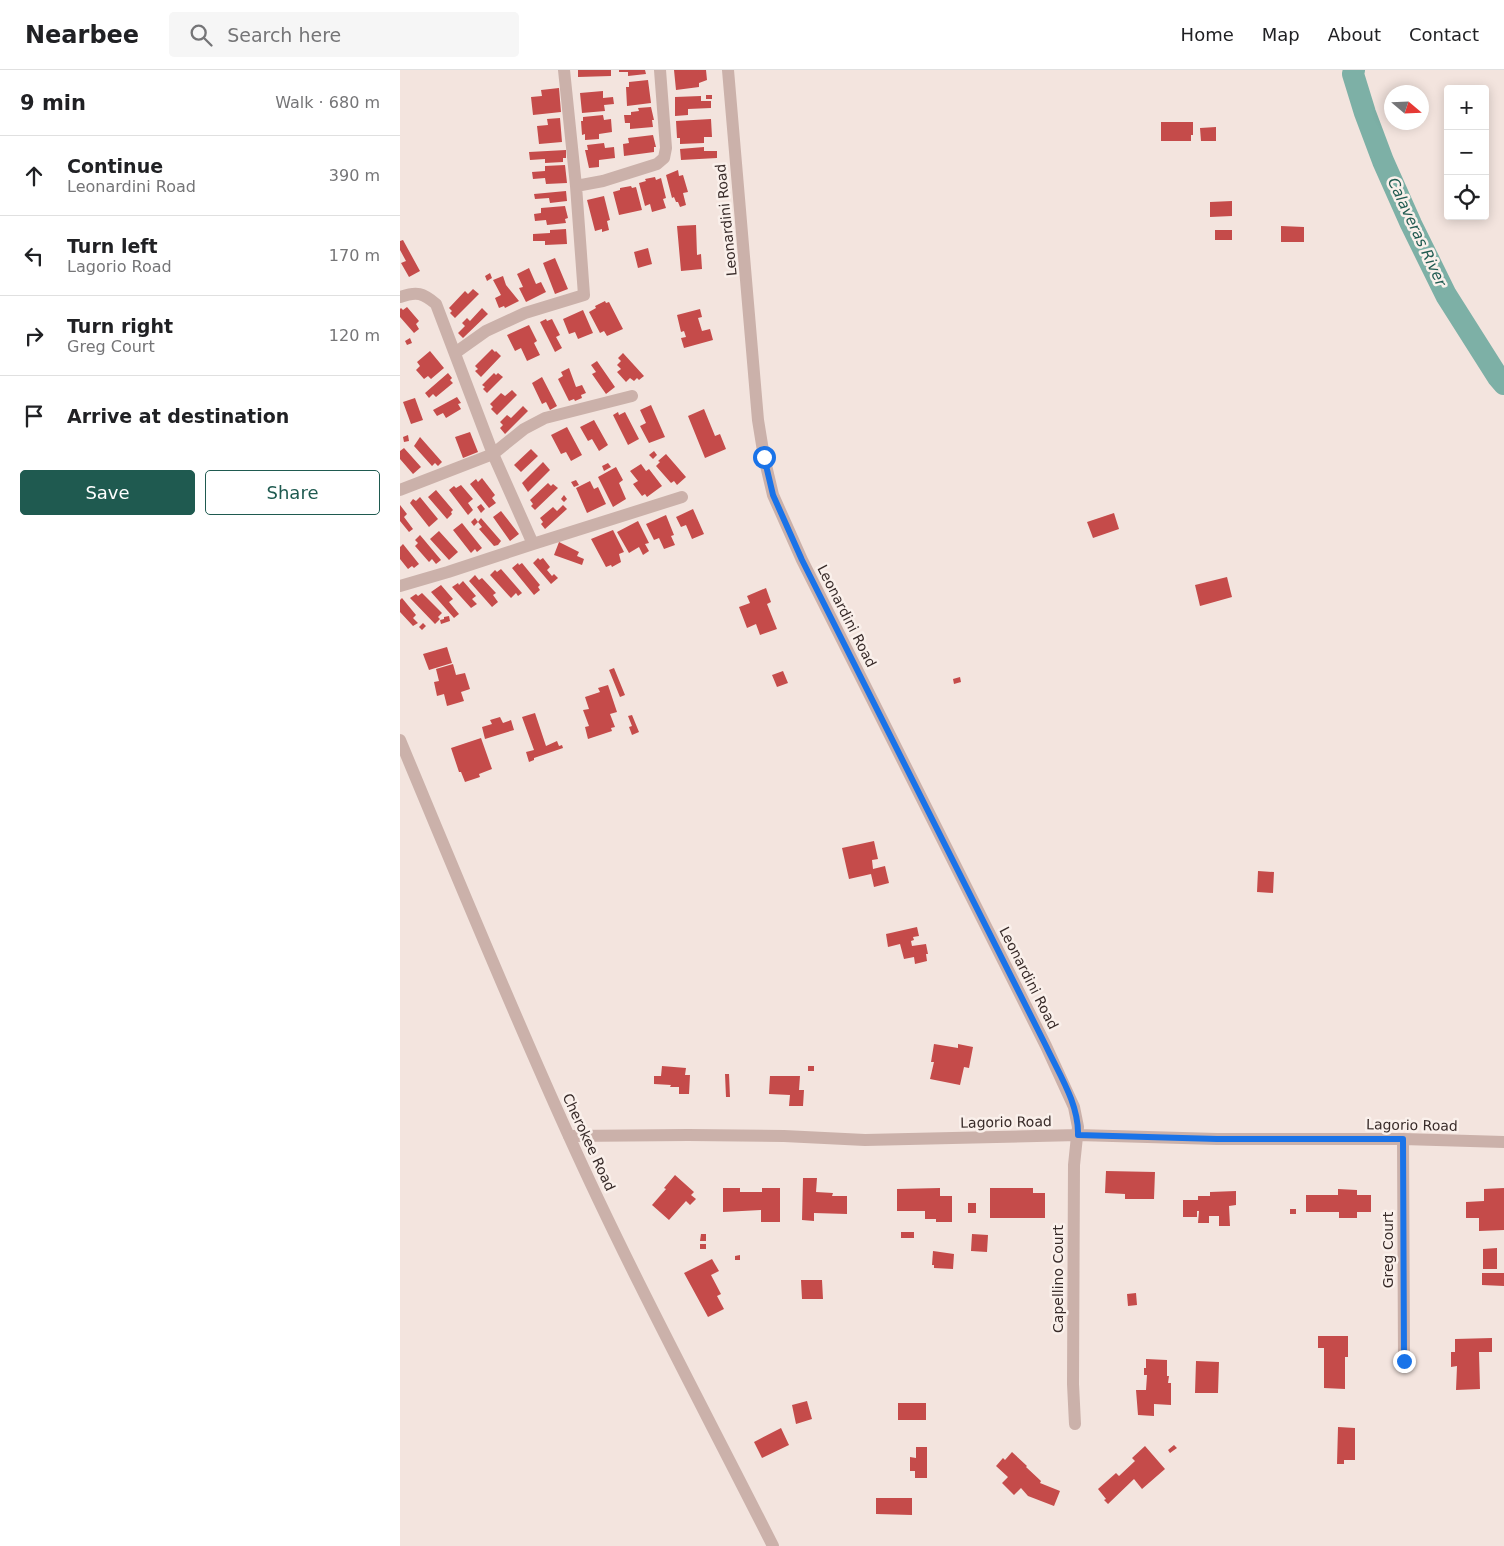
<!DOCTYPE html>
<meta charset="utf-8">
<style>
:root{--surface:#fff;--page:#f6f6f6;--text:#202124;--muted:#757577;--line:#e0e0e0;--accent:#1f5a50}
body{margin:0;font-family:"DejaVu Sans",sans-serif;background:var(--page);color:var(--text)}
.controls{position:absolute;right:15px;top:15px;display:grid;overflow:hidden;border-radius:5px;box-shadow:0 2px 12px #0003}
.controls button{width:45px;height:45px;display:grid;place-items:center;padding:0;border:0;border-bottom:1px solid var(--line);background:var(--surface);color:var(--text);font:25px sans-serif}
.compass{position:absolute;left:984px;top:15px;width:45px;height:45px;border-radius:50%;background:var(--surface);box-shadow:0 2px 12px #0003;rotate:109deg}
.stop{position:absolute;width:15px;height:15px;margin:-11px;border:4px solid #1a73e8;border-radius:50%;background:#fff}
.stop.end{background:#1a73e8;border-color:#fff;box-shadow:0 1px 5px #0008}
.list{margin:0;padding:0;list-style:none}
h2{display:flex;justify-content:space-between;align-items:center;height:65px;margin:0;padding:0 20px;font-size:21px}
h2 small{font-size:16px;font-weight:400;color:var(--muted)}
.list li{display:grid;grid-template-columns:32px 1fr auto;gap:15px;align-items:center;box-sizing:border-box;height:80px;padding:0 20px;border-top:1px solid var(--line)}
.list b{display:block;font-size:19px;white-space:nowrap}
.list p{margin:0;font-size:16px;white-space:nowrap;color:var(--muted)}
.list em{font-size:16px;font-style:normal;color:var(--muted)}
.actions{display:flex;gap:10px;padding:15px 20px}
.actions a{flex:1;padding:11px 0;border:1px solid var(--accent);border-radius:5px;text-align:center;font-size:18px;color:var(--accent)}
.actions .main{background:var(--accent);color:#fff}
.icon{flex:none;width:28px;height:28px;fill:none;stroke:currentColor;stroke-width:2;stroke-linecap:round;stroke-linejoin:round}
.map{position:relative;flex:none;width:1104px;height:1476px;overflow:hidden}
header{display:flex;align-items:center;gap:30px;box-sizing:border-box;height:70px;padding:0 25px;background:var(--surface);border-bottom:1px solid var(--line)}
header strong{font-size:24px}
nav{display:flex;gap:28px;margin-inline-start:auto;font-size:18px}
.search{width:350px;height:45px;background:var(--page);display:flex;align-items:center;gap:12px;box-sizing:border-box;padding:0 18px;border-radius:5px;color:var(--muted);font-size:19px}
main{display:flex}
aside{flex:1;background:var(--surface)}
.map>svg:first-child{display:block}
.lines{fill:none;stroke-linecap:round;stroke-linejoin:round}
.river{stroke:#7db0a6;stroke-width:22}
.building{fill:#c54b4a}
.minor{stroke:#cbb1aa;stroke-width:12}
.tertiary{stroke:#cbb1aa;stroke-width:12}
.route{stroke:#1a73e8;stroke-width:6}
.labels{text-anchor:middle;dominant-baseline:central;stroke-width:5;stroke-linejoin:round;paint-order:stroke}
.street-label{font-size:14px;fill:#382b29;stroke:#faf0eb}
.water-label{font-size:15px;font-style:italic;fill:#1f5a50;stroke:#faf0eb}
</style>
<header>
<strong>Nearbee</strong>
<div class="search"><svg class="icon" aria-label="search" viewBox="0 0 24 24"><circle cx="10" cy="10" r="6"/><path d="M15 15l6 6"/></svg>Search here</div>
<nav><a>Home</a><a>Map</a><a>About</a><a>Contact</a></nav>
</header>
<main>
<aside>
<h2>9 min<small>Walk · 680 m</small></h2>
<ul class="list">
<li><svg class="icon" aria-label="ahead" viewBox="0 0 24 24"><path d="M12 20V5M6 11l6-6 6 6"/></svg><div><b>Continue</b><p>Leonardini Road</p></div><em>390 m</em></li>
<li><svg class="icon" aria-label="left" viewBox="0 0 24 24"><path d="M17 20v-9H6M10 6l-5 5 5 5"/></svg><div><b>Turn left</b><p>Lagorio Road</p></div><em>170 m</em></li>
<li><svg class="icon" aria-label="right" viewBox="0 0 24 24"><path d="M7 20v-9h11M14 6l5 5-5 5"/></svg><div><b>Turn right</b><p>Greg Court</p></div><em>120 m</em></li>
<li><svg class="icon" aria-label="arrive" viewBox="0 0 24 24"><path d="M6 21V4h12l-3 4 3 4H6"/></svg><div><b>Arrive at destination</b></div></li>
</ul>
<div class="actions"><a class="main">Save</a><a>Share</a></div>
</aside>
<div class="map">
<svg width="1104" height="1476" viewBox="0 0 1104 1476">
<rect width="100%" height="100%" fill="#f3e4de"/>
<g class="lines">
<path class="river" d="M954 0 953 4 965 43 983 91 1011 154 1046 225 1098 307 1104 314"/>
</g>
<path class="building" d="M178 0H211V6L178 7Z
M219 0H245L246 4 228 6V2H219Z
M274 0H306L307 10 299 13V17L276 20Z
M248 10 251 33 227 36 226 17H229V12Z
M159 18 161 42 133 45 131 27 142 26 141 20Z
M203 21V28L213 27 214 34 204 35 205 41 182 43 180 23Z
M306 25H312V29H306Z
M301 26V31H311V38L288 39V45L275 46V27Z
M251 37 254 50H252L253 57 230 59V53H225L224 45H231V42L239 41 238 38Z
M203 45 204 50 211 49 212 62 199 64V69L185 70V64L182 65 181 51H183V47Z
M160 48 162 72 139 74 137 56 148 55 147 49Z
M311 49 312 67H304V73L280 74V68H277L276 51Z
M761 52H793V65H791V71H761Z
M816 57V71H801L800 58Z
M253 65 256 77H254V82L224 86 223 74 229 73 228 68Z
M204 73 205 78 214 77 215 88 199 90V97L189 98 185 80H188L187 75Z
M304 77V81H317V88L281 90 280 79Z
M166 80V88H163V92L145 93V89L130 90 129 82Z
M165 95 167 113 146 114 145 108 133 109 132 102 145 101V96Z
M278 100 279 106 283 105 288 122 283 123 286 135 280 137 278 132H276L274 127 272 128 266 105Z
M255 107 256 110 261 108 266 128 263 129 266 138 252 142 250 134 245 136 239 113 246 111 245 109Z
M231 116 232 118 236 117 242 140 219 145 213 122 220 120V118Z
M166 121 167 131 150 133 149 128 135 129 134 124Z
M204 126 210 150 207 151 209 160 202 162V159L195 161 187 130Z
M832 131V146L810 147V132Z
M165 136 168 148 165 149 166 153 147 155 146 150 135 151 134 144 141 143V138Z
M296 155 297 185 301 184 302 199 281 201 277 156Z
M881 156 904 157V172H881Z
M166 159 167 174 145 175V171H133V164L150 163V160Z
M815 160H832V170H815Z
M3 170 20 201 9 207 1 193 6 191 0 180V171Z
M248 178 252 194 238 198 234 182Z
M155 188 168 219 155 224 143 193Z
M129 198 136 214 141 212 146 222 126 232 119 218 123 217 117 204Z
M90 203 92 208 87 211 85 206Z
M103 206 106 215 119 231 105 238 104 236 99 238 95 228 101 225 93 210Z
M73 219 79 224 55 248 50 243 52 241 49 238 65 221 68 224Z
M205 231 206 233 209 232 223 259 207 266 204 261 200 263 189 242 196 238 195 236Z
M7 237 19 251 16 254 19 259 14 263 0 247V239L1 238 3 240Z
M82 238 88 244 63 268 58 263 65 256 62 253 67 248 70 251Z
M300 239 302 247 298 248 302 261 310 259 313 270 284 278 281 268 286 267 284 261 281 262 277 245Z
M183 240 193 263 178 269 175 262 169 264 163 249Z
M146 249 147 251 152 249 160 265 156 267 162 278 155 282 140 252Z
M129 255 137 271 134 273 140 285 127 291 121 278 115 281 107 265Z
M10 268 12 273 7 275 5 271Z
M92 279 95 282 96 281 101 286 81 307 75 301 78 299 75 296Z
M30 281 44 298 31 309 28 306 24 309 16 300 20 296 17 292Z
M223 283 244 306 239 310 237 308 234 311 230 308 226 312 217 302 221 299 217 295 221 291 218 288Z
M197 291 215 317 206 324 192 304 196 302 191 295Z
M169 298 176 317 182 315 186 323 181 325 182 328 175 331 174 329 169 331 158 309 163 306 161 302Z
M48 303 52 308 50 310 53 313 36 327 33 324 29 328 25 323Z
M94 303 96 305 98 303 103 307 87 323 83 319 85 317 82 315Z
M142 307 157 336 150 340 146 332 142 334 132 313Z
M112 320 117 325 97 345 91 339 93 337 90 334 101 323 105 326Z
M57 327 61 333 58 334 61 339 46 348 43 343 37 346 33 340Z
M15 328 23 350 11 354 3 332Z
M251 335 265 367 249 373 240 356 246 353 240 340Z
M123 336 128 341 105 364 100 358 103 355 100 352 107 345 111 348Z
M304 339 315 366 320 364 326 379 305 388 288 346Z
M218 342 219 345 225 342 239 369 228 375 213 345Z
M194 350 208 375 199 381 192 369 188 371 180 357Z
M167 357 182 385 171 391 166 382 161 384 151 365Z
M70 362 78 382 63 388 55 367Z
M8 365 9 371 4 372 3 367Z
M20 367 42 392 38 396 35 393 32 396 14 376Z
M4 378 21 397 13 404 0 389V381Z
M131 379 138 386 121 402 114 395Z
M254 381 257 385 253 389 249 385Z
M266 384 286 407 277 415 274 411 271 413 256 396 260 392 258 391Z
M143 392 150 400 128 422 122 413Z
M208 393 211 397 204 401 202 396Z
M241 394 246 401 249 399 262 416 247 427 245 424 242 426 233 414 238 411 230 401Z
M216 397 223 410 219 413 226 429 213 437 198 407Z
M82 408 95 425 92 428 96 433 89 438 70 414 76 409 78 412Z
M176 410 179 415 174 417 171 412Z
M190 411 194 419 198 417 206 434 187 443 176 418Z
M148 413 151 416 153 414 158 418 135 440 131 436 133 434 130 430Z
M61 415 73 429 68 433 73 440 68 445 49 420 54 416 56 418Z
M36 420 53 440 51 442 52 444 47 449 28 427Z
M164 425 167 429 164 432 161 429Z
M20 427 38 449 29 457 10 433 13 429 16 431Z
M81 434 85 439 81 443 77 437Z
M0 435 7 444 4 447 13 459 9 462 0 451Z
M163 435 167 439 145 459 141 454 143 452 140 448 153 437 157 441Z
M293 439 304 464 292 469 286 455 281 457 276 447Z
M101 441 119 464 110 471 93 447Z
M714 443 719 459 693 468 687 452Z
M266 445 274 465 271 466 275 475 264 479 259 468 254 470 246 454Z
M75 448 78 452 74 456 71 452Z
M81 448 101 471 98 475 94 476 79 459 82 457 78 452Z
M238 451 249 473 245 474 249 481 243 485 239 477 229 483 217 462Z
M62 453 82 478 77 482 75 479 71 483 53 460Z
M213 460 224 482 219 484 221 492 212 497 211 495 206 497 191 469Z
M39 461 58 482 49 490 30 469Z
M20 465 41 490 36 494 32 489 29 492 15 476 18 473 15 470Z
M159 472 179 482 177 486 184 489 182 495 154 485Z
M3 474 19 494 14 498 12 496 8 499 0 489V477Z
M138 488 140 490 143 488 150 497 147 500 152 506 154 504 158 508 151 514 133 493Z
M118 493 119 495 122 493 140 515 138 517 140 520 134 525 112 498Z
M101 499 122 523 118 526 116 523 111 528 90 505 95 500 97 502Z
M75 505 79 510 82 508 96 523 93 525 98 532 92 537 69 511Z
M827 507 832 527 800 536 795 515Z
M63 511 76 526 72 529 77 534 71 538 52 517 58 513 59 515Z
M41 515 53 529 49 532 59 544 54 548 31 522Z
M366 518 371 532 367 534 377 559 360 565 356 554 347 558 339 537 350 533 347 526Z
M22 523 42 543 38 547 40 549 35 554 10 528 16 524 18 526Z
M2 528 16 545 13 548 18 553 13 556 0 542V530Z
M49 546 50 551 41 554 40 550 44 549V547Z
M23 553 26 556 22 560 19 557Z
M47 577 52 593 29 600 23 584Z
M53 594 56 605 65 603 70 619 61 622 64 631 47 636 44 624 37 626 34 612 39 611 36 599Z
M214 598 225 625 220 627 209 600Z
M383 601 388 613 377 617 372 605Z
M560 607 561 612 554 614 553 609Z
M208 615 217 642 210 644 215 657 211 658 212 661 188 669 185 657 189 656 183 640 189 639 185 627 200 622 198 618Z
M135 643 146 676 157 671 159 676 162 675 163 678 134 688V690L129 692 126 682 134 680 122 647Z
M232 645 239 662 232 665 229 657 232 656 228 646Z
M100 647 103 653 111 650 114 660 85 669 82 657 92 654 90 650Z
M81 668 92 699 79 704 80 707 65 712 61 702H59L51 678Z
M474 771 478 789 472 790 473 799 485 796 489 813 474 817 471 804 449 809 442 778Z
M858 801 874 802 873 823 857 822Z
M517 857 519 866 513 867 514 870 511 871 512 876 526 874 528 884H526L527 891 515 894 514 887 504 889 500 874 488 877 486 864Z
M534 974 558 978V974L573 977 569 998 564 997 560 1015 530 1009 534 992H531Z
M262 996 286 998 285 1005H290L289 1024H279V1017H270L271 1015 254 1014V1006H261Z
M408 996H414V1001H408Z
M325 1004H329L330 1027H326Z
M370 1006H400L399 1020H404L403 1036H389L390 1025 369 1024Z
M706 1101 755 1102 754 1129H725V1124L705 1123Z
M275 1105 294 1122 291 1125 296 1129 290 1135 286 1131 269 1150 252 1135 266 1119 264 1118Z
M403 1108H417L416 1122 433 1123 432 1126H447V1144L414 1143V1151L402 1150Z
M323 1118H340V1122H362V1118H380V1152H361V1140L323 1142Z
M540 1118V1126H552V1152H536V1149H525V1141H497V1119Z
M590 1118H633V1123H645V1148H590Z
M1104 1118V1160L1079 1161V1148H1066V1132L1084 1131V1119Z
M938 1119 957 1120V1125H971V1142H957V1148H939V1142H906V1125H938Z
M836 1121V1135L829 1136 830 1156H819V1146H809V1153H798L799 1141H797V1147H783V1130H798V1126H810V1122Z
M568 1133H576V1143H568Z
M890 1139H896V1144H890Z
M501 1162H514V1168H501Z
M301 1164H306V1171H300Z
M572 1164 588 1165 587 1182 571 1181Z
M300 1174H306V1179H300Z
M1097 1178V1199H1083V1179Z
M533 1181 554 1184 553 1199 534 1198V1195H532Z
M340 1185V1190H335V1186Z
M312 1189 319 1201 311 1205 321 1224 317 1226 324 1239 308 1247 284 1203Z
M1082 1203H1104V1216L1082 1215Z
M401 1210H422L423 1229H402Z
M736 1223 737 1235 728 1236 727 1224Z
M918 1266H948V1287H945V1319L924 1318V1278H918Z
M1092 1268V1282H1079L1080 1319 1056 1320 1057 1296 1051 1297V1282H1055V1269Z
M746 1289 767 1290V1306H769L768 1313H771V1335L754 1334V1346L738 1345 736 1320H746L747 1305H744V1298H746Z
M796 1291 819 1292 818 1323H795Z
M407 1331 412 1349 396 1354 392 1335Z
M498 1333H526V1350H498Z
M938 1357 955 1358V1390H944V1394H937Z
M381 1358 389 1375 362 1388 354 1372Z
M774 1375 777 1378 770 1383 768 1380Z
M745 1376 765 1399 742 1419 734 1409 708 1434 704 1430 706 1429 698 1419 716 1403 719 1406 735 1391 732 1388Z
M516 1377H527V1408H515V1401H510V1387L516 1388Z
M612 1382 627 1396 626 1397 641 1411 640 1413 660 1421 654 1436 628 1426 621 1418 614 1425 602 1413 608 1407 596 1396 603 1388 605 1390Z
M476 1428H512V1445L476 1444Z"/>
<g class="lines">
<path class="minor" d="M328 0 358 350 364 387 373 425 402 490 646 976 674 1037 678 1057 674 1095 673 1314 675 1354
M176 116 203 111 257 94 264 88 266 78 260 0
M0 227C17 221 23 223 36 234L93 384 133 474
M55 283 86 261 125 243 184 225 176 116 164 0
M0 420 93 384 124 359 145 348 232 326
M0 516 48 502 133 474 282 427
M169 1066 288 1065 384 1066 465 1070 678 1065 817 1069H1003L1104 1072
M1003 1069 1004 1291"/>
<path class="tertiary" d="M0 670C55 802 109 934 168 1064 231 1204 304 1339 373 1476"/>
</g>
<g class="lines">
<path class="route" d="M364 387 373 425 402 490 646 976C659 1004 679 1034 678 1065L817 1069H1003L1004 1291"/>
</g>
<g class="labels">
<g class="street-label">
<text transform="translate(326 150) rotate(-96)">Leonardini Road</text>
<text transform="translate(447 546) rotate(63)">Leonardini Road</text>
<text transform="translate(629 908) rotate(63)">Leonardini Road</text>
<text transform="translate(606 1052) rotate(-1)">Lagorio Road</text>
<text transform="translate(1012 1055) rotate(1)">Lagorio Road</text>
<text transform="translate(189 1072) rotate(65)">Cherokee Road</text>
<text transform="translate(988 1180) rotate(-90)">Greg Court</text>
<text transform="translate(658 1209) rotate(-90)">Capellino Court</text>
</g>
<g class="water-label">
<text transform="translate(1017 162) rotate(65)">Calaveras River</text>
</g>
</g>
</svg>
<div class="controls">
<button>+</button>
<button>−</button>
<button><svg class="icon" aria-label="locate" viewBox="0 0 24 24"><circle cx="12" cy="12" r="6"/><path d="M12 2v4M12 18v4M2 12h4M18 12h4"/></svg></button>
</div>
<svg class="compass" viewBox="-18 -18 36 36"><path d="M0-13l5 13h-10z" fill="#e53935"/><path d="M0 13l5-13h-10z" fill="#757577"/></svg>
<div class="stop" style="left:364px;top:387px"></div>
<div class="stop end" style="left:1004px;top:1291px"></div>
</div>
</main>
